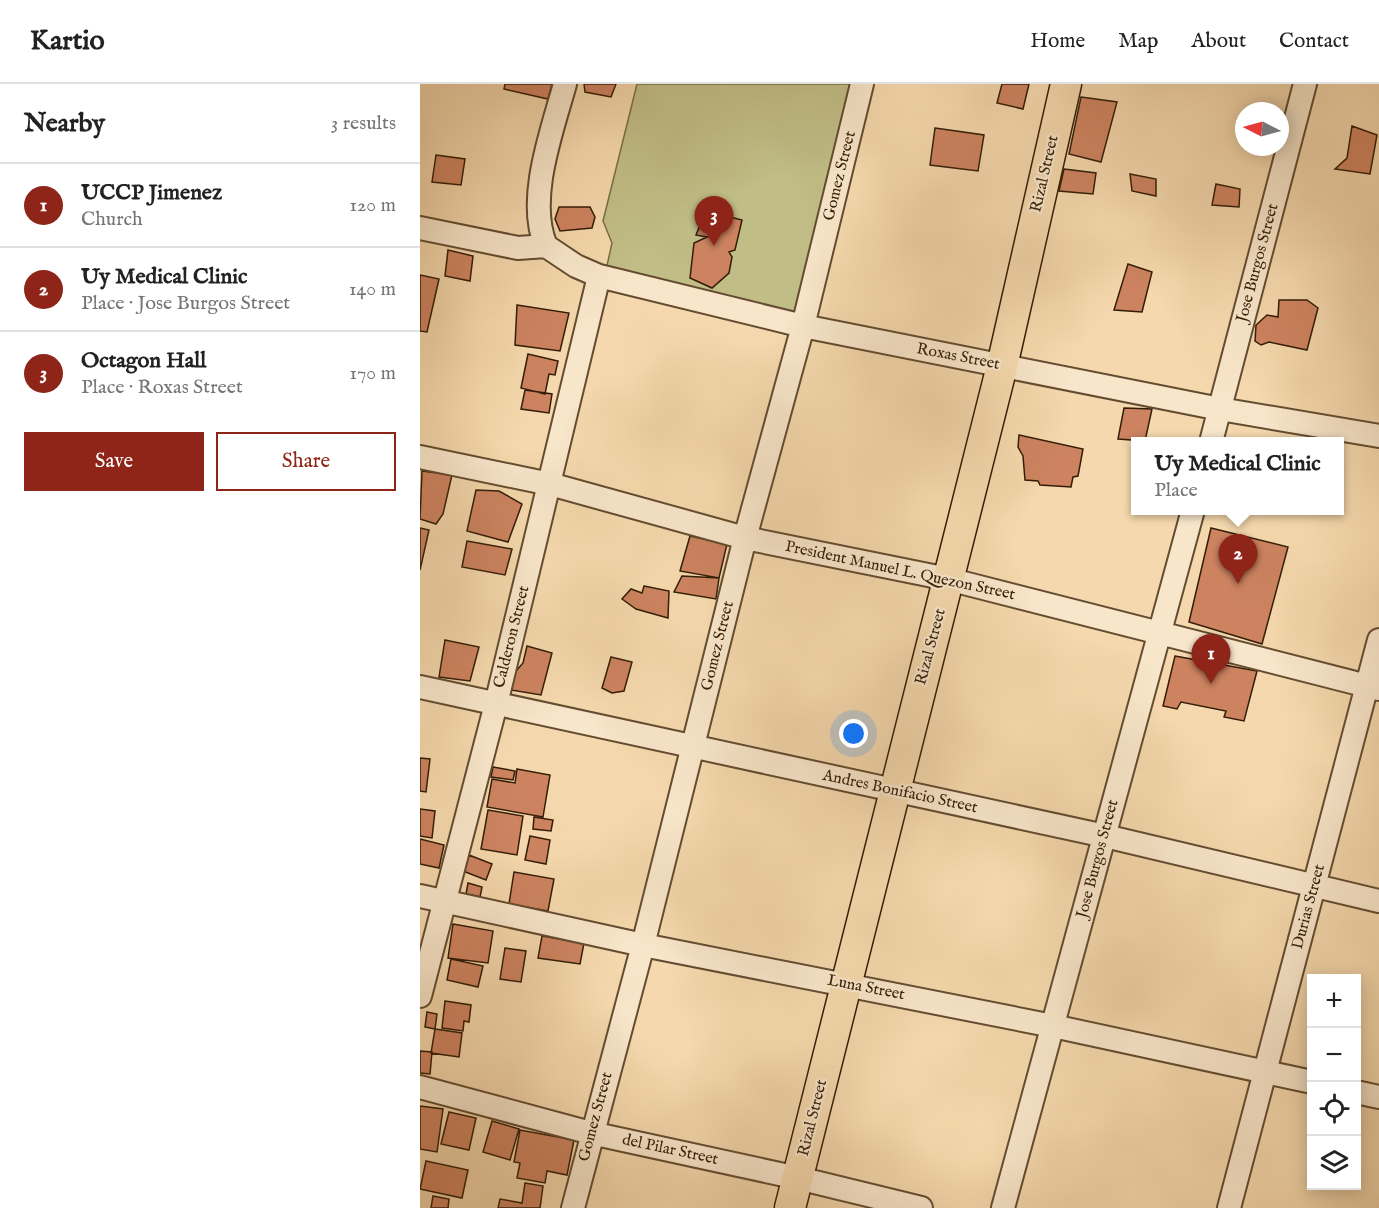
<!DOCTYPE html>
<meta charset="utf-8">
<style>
:root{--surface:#fff;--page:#f2f2f2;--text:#222;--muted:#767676;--line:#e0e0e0;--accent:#8f2418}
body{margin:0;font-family:"IM FELL English",serif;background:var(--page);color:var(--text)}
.controls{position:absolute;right:18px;bottom:18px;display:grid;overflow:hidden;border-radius:0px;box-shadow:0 3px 15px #0003}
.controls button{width:54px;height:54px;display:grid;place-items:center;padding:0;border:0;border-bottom:2px solid var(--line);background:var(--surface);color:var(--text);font:30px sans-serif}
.compass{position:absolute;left:815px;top:18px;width:54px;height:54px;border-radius:50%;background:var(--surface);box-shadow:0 3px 15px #0003;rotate:276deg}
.you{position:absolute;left:434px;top:650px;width:21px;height:21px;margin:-15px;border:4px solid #fff;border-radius:50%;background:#1a73e8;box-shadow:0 0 0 9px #1a73e833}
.badge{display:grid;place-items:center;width:39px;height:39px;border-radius:50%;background:var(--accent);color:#fff;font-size:20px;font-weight:700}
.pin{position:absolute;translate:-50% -50px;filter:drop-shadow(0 2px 3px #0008)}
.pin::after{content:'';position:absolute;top:32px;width:21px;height:18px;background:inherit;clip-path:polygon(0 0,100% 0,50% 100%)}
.popup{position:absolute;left:711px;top:353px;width:213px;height:78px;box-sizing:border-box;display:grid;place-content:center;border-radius:0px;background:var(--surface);filter:drop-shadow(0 2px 4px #0005);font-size:20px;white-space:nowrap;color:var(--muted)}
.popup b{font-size:22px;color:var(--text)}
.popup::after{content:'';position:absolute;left:50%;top:100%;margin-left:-12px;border:12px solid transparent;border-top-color:var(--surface)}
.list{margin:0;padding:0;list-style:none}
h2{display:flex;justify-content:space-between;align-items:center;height:78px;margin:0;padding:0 24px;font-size:26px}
h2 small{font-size:20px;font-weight:400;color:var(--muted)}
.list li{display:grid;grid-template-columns:39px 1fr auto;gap:18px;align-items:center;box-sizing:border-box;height:84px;padding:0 24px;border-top:2px solid var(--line)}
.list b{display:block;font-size:22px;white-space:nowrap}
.list p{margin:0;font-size:20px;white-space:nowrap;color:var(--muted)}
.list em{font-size:20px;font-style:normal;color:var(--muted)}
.actions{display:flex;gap:12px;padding:18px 24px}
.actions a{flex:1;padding:14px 0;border:2px solid var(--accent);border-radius:0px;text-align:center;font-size:21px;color:var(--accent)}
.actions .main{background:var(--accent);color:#fff}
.icon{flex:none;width:33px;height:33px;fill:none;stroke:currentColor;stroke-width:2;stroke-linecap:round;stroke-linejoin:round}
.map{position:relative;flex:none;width:959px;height:1124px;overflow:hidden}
header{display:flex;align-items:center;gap:36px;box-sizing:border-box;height:84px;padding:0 30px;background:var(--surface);border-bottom:2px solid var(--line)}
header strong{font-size:28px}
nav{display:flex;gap:33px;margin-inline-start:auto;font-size:21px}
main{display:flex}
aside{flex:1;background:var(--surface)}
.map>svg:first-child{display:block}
.green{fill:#c1bd86;stroke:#7a6d46;stroke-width:1.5}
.building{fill:#cd8360;stroke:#331d07;stroke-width:1.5}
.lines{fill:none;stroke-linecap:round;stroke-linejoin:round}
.minor-casing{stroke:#644c30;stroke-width:26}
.major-casing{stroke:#331d07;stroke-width:33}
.minor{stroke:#f8e6ca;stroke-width:22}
.major{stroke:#f5d8ad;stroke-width:30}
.labels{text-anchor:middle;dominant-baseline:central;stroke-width:4.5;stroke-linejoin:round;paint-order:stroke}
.street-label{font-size:16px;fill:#331d07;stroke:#f8e6ca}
</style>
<header>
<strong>Kartio</strong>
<nav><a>Home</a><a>Map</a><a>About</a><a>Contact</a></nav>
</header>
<main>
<aside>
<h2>Nearby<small>3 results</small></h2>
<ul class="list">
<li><span class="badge">1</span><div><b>UCCP Jimenez</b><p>Church</p></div><em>120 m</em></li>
<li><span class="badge">2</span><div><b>Uy Medical Clinic</b><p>Place · Jose Burgos Street</p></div><em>140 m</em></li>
<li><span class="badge">3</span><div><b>Octagon Hall</b><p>Place · Roxas Street</p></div><em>170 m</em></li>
</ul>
<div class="actions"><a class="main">Save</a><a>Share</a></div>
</aside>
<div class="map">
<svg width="959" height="1124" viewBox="0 0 959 1124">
<rect width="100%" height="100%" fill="#f5d8ad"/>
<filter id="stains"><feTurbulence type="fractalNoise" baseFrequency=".00333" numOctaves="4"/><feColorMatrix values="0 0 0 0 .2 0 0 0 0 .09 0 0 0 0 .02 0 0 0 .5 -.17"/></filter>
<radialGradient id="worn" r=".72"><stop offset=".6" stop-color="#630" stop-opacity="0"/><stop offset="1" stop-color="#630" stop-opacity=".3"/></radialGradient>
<path class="green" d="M217 0H435L378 236 186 186 192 159 183 137Z"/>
<path class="building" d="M85 0H132L128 15 84 5Z
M164 0H196L191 13 165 8Z
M582 0H609L603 25 577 19Z
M661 13 697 18 681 78 649 70Z
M932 42 957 51 950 90 915 85 927 74Z
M515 44 564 51 558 87 510 81Z
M16 71 45 75 41 101 12 98Z
M644 85 676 89 673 110 639 107Z
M710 90 736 95V112L712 107Z
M796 100 820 105 819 123 792 121Z
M139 123H170L175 133 172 144 140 147 135 135Z
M286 127 322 136 315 166 309 168 312 173 309 189 292 204 270 194 274 159 287 153 276 151Z
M28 166 53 172 50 197 25 192Z
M708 180 732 188 722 228 694 226Z
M0 191 19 195 7 248 0 247Z
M859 216H887L898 224 887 266 849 258 841 261 835 257 836 241 847 231 858 233Z
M97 221 149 229 140 267 95 261Z
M108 270 138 277 135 291 129 290 125 310 101 304Z
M105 306 132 310 129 329 101 325Z
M704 324 732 325 725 357 698 355Z
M599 351 663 365 658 392 653 393 651 403 620 401 618 397 605 396 603 372 598 363Z
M2 387 32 391 23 430 16 440 0 435Z
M56 406 79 407 102 420 88 458 47 447Z
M0 444 9 446 0 486Z
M791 444 868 463 842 560 769 538Z
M270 452 307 460 299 494 260 487Z
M47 457 92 465 85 491 42 483Z
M262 492 299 494 296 515 254 508Z
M224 502 249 507 248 534 216 525 202 515 211 505 222 509Z
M25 556 59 563 50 597 19 593Z
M107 562 132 569 121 611 91 606 96 587 103 579Z
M755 572 837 587 824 637 804 633 806 627 761 618 757 625 743 622Z
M191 573 212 578 204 607 192 609 182 604Z
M0 674 10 675 6 708 0 707Z
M73 683 95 687 93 696 71 693Z
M97 685 130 691 123 733 67 723 72 695 95 699Z
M0 725 15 727 12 754 0 752Z
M68 726 103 732 97 771 61 765Z
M114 733 133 736 131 747 113 745Z
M110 752 130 756 126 780 105 776Z
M0 755 24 761 19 784 0 780Z
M49 771 72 780 66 796 43 787Z
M94 788 134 795 128 827 89 820Z
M48 799 62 803 60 813 46 810Z
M33 840 73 847 68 879 28 874Z
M122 852 164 859 160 880 118 874Z
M85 864 106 867 101 898 80 895Z
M31 875 63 882 58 903 27 896Z
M25 917 51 921 49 938 44 937 43 947 22 944Z
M7 928 17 930 15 945 5 943Z
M15 945 42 949 39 973 11 969Z
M0 967 12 968 10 990 0 989Z
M0 1022 23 1025 17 1068 0 1065Z
M29 1028 56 1034 49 1066 21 1060Z
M72 1037 99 1045 90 1076 63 1068Z
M100 1046 154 1056 147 1091 127 1087 125 1099 97 1094 100 1079 94 1078Z
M6 1077 48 1086 42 1114 0 1105Z
M105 1099 123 1102 120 1124H78L80 1115 102 1119Z
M13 1112 29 1115 28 1124H11Z"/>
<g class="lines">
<defs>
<path id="minor" d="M0 144 98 164 126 162
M126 162 156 182 179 192 383 242 800 325 959 352
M126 162C106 116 132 47 145 0
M791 358 885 0
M0 373 130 400 325 454 528 495 959 605
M0 603 685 752 959 817
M0 812 223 861 633 942 892 998
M0 912 76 620 179 192
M0 1003 171 1049 378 1094 501 1124
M936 1008 959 1013
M153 1124 223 861 325 454 383 242 442 0
M583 1124 773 426
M809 1124 959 556"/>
<path id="major" d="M370 1124 582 282 646 0"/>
</defs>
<use href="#minor" class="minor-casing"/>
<use href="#major" class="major-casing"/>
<use href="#minor" class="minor"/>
<use href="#major" class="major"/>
</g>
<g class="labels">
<g class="street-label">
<text transform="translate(625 90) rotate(-77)">Rizal Street</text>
<text transform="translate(420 92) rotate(-76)">Gomez Street</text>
<text transform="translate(838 179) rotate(-75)">Jose Burgos Street</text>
<text transform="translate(538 273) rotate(11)">Roxas Street</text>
<text transform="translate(480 487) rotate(12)">President Manuel L. Quezon Street</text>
<text transform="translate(92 553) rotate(-76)">Calderon Street</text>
<text transform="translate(298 562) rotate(-76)">Gomez Street</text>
<text transform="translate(511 563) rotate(-75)">Rizal Street</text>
<text transform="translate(480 708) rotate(12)">Andres Bonifacio Street</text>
<text transform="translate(678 775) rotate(-75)">Jose Burgos Street</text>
<text transform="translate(889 823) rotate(-75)">Durias Street</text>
<text transform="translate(446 904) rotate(11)">Luna Street</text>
<text transform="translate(176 1033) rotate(-75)">Gomez Street</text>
<text transform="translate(393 1034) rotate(-76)">Rizal Street</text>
<text transform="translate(250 1066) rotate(12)">del Pilar Street</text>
</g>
</g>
<rect width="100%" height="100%" filter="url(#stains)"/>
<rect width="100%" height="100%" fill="url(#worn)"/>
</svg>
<div class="controls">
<button>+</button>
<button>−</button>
<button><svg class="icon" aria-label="locate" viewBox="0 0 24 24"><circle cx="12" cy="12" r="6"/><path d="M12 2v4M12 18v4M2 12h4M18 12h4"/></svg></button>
<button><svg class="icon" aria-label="layers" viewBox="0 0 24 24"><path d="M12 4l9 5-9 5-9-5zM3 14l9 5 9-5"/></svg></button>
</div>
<svg class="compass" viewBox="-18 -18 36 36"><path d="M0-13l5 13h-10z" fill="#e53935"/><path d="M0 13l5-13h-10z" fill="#767676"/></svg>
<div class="you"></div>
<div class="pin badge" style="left:791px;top:600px">1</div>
<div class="pin badge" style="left:818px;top:500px">2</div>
<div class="popup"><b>Uy Medical Clinic</b>Place</div>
<div class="pin badge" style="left:294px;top:162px">3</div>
</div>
</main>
